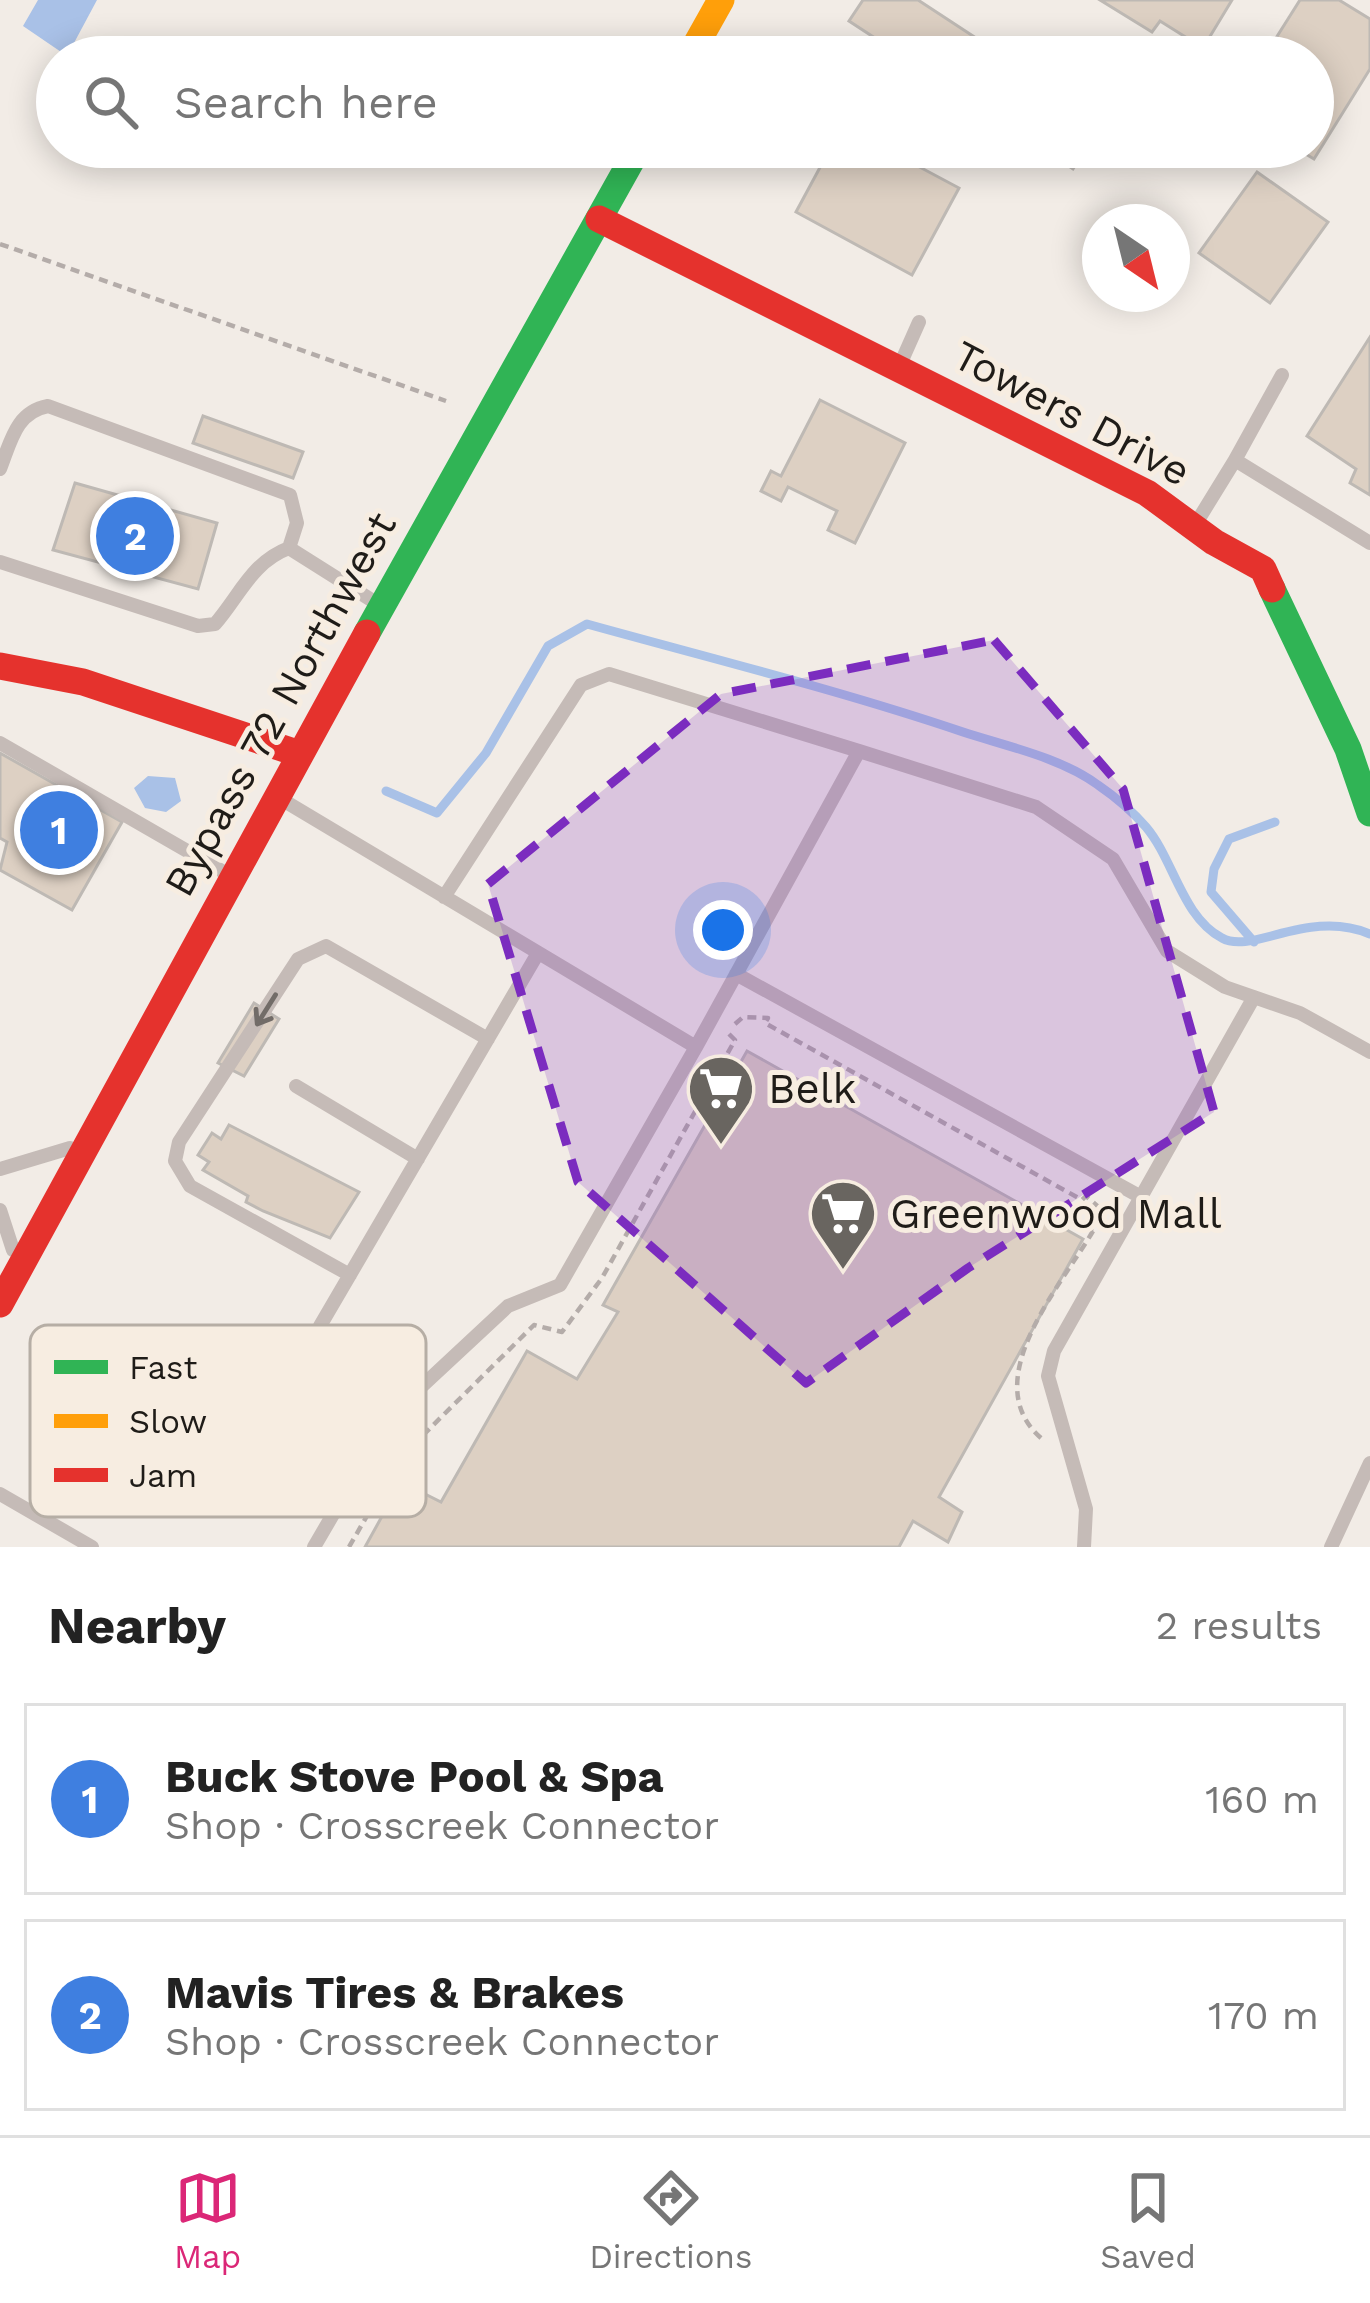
<!DOCTYPE html>
<meta charset="utf-8">
<style>
:root{--surface:#fff;--page:#f2f2f2;--text:#222;--muted:#767676;--line:#e0e0e0;--accent:#db2777}
body{margin:0;font-family:"Work Sans",sans-serif;background:var(--page);color:var(--text)}
.compass{position:absolute;left:1082px;top:204px;width:108px;height:108px;border-radius:50%;background:var(--surface);box-shadow:0 6px 30px #0003;rotate:145deg}
.you{position:absolute;left:723px;top:930px;width:42px;height:42px;margin:-30px;border:9px solid #fff;border-radius:50%;background:#1a73e8;box-shadow:0 0 0 18px #1a73e833}
.badge{display:grid;place-items:center;width:78px;height:78px;border-radius:50%;background:var(--accent);color:#fff;font-size:39px;font-weight:700}
.pin{position:absolute;translate:-50% -50%;border:6px solid #fff;box-shadow:0 3px 12px #0006}
.list{margin:0;padding:0;list-style:none}
h2{display:flex;justify-content:space-between;align-items:center;height:156px;margin:0;padding:0 48px;font-size:51px}
h2 small{font-size:39px;font-weight:400;color:var(--muted)}
.list li{display:grid;grid-template-columns:78px 1fr auto;gap:36px;align-items:center;box-sizing:border-box;height:192px;margin:0 24px 24px;padding:0 24px;border:3px solid var(--line);border-radius:0px}
.list b{display:block;font-size:45px;white-space:nowrap}
.list p{margin:0;font-size:39px;white-space:nowrap;color:var(--muted)}
.list em{font-size:39px;font-style:normal;color:var(--muted)}
.icon{flex:none;width:66px;height:66px;fill:none;stroke:currentColor;stroke-width:2;stroke-linecap:round;stroke-linejoin:round}
.map{position:relative;flex:none;width:1370px;height:1547px;overflow:hidden}
.search{position:absolute;background:var(--surface);box-shadow:0 6px 30px #0003;left:36px;right:36px;top:36px;height:132px;display:flex;align-items:center;gap:30px;box-sizing:border-box;padding:0 42px;border-radius:66px;color:var(--muted);font-size:45px}
.sheet{height:588px;background:var(--surface)}
nav{display:flex;justify-content:space-around;align-items:center;box-sizing:border-box;height:168px;border-top:3px solid var(--line);background:var(--surface);font-size:33px;color:var(--muted)}
nav a{display:grid;justify-items:center;gap:6px}
nav .on{color:var(--accent)}
.map>svg:first-child{display:block}
.water{fill:#a9c1e7}
.lines{fill:none;stroke-linecap:round;stroke-linejoin:round}
.stream{stroke:#a9c1e7;stroke-width:9}
.building{fill:#ddd0c3;stroke:#beb9b4;stroke-width:3}
.path{stroke:#b4aca9;stroke-width:4.5;stroke-dasharray:9 6;stroke-linecap:butt}
.lane{stroke:#c5bbb7;stroke-width:14}
.fast{stroke:#30b455;stroke-width:27}
.slow{stroke:#ff9f0a;stroke-width:27}
.jam{stroke:#e5322d;stroke-width:27}
.oneway{stroke:#726c68}
.marked{fill:#7b2cbf;fill-opacity:0.2;stroke:#7b2cbf;stroke-width:9;stroke-dasharray:24 15;stroke-linejoin:round}
.labels{text-anchor:middle;dominant-baseline:central;stroke-width:10;stroke-linejoin:round;paint-order:stroke}
.street-label{font-size:42px;fill:#1f1c18;stroke:#f7ede1}
.poi-label{font-size:42px;fill:#1f1c18;stroke:#f7ede1;text-anchor:start}
.key{fill:#f7ede1;stroke:#b6aea5;stroke-width:3}
.key-label{font-size:33px;fill:#1f1c18}
</style>
<div class="map">
<svg width="1370" height="1547" viewBox="0 0 1370 1547">
<rect width="100%" height="100%" fill="#f2ece6"/>
<path class="water" d="M38 0H97L67 56 23 26Z
M148 776 175 778 181 801 166 812 145 808 134 788Z"/>
<g class="lines">
<path class="stream" d="M386 791 437 813 486 753 548 646 587 624C713 659 839 690 963 732 1006 746 1062 758 1098 785 1114 796 1133 812 1146 827 1174 860 1182 917 1222 938 1252 955 1309 908 1370 934
M1254 942 1211 892 1214 869 1229 839 1275 822"/>
</g>
<path class="building" d="M863 0H918L1005 57H904L849 21Z
M1100 0H1232L1203 48 1160 21 1152 32Z
M1300 0H1339L1370 19V69L1314 159 1294 147H1313V57H1264Z
M831 147H882L959 188 912 275 796 212Z
M1040 147H1087L1073 169Z
M1257 172 1328 222 1270 303 1199 253Z
M1370 337V495L1350 483 1356 469 1307 436Z
M820 400 905 443 855 543 828 530 837 511 788 487 781 501 761 491 771 471 781 476Z
M203 416 303 452 293 478 193 443Z
M75 483 217 523 198 589 53 550Z
M0 753 122 822 72 910 0 870 7 842 0 838Z
M254 1003 279 1019 244 1076 218 1063Z
M747 1051 1083 1239 939 1497 962 1512 948 1542 913 1521 899 1547H365L401 1482 441 1502 527 1351 577 1379 618 1312 603 1305Z
M229 1125 359 1192 330 1238 263 1211 246 1202 248 1196 203 1170 209 1162 198 1155 212 1133 221 1139Z"/>
<g class="lines">
<path class="path" d="M0 244 446 401
M735 1024 743 1017 768 1018 765 1023 1082 1200 1086 1196 1103 1211V1221
M1041 1438C976 1381 1061 1286 1093 1231L1099 1232
M349 1547 401 1457 534 1325 562 1332 602 1278 735 1040 729 1034"/>
<path class="lane" d="M899 367 919 322
M1235 460 1282 375
M0 469C11 441 16 412 48 406L290 495 297 523 289 548 373 601
M1195 525 1235 460 1370 543
M0 562 198 626 215 624C240 595 252 562 289 548
M0 743 222 871
M286 802 696 1047 859 751 1036 807 1113 859 1167 951 1225 987 1300 1013 1370 1052
M444 897 581 685 609 674 859 751
M736 974 1141 1197
M296 1086 418 1159
M0 1169 70 1148
M0 1210 13 1250
M350 1275 190 1186 175 1161 179 1142 298 959 326 946 488 1039
M320 1326 538 953
M0 1494 92 1547
M314 1547 391 1415 508 1306 560 1285 696 1047
M1084 1547 1086 1509 1048 1376 1054 1351 1254 997
M1331 1547 1370 1463"/>
<path class="fast" d="M1272 589 1348 749 1370 813
M367 633 639 147"/>
<path class="slow" d="M689 57 721 0"/>
<path class="jam" d="M599 219 1147 493 1214 542 1263 569 1272 589
M0 666 83 682 300 754
M0 1304 367 633"/>
</g>
<defs><path id="oneway-shaft" d="M-6 0H5M1.5-3L5.5 0L1.5 3" fill="none" stroke-width="1.6" stroke-linecap="round" stroke-linejoin="round" transform="scale(3)"/></defs>
<use class="oneway" href="#oneway-shaft" transform="translate(266 1010) rotate(122)"/>
<path class="marked" d="M994 640 1123 789 1214 1112 968 1268 806 1383 578 1182 488 884 721 694Z"/>
<defs>
<symbol id="supermarket-pin" viewBox="-11 -11 22 30"><path d="M0 17L-7.5 6A9.5 9.5 0 1 1 7.5 6Z" fill="#696560" stroke="#f7ede1"/><path d="M-6-5.5h2.5l.6 2H6L4.5 2H-2.5L-4.4-4H-6ZM-1.5 3.2a1.3 1.3 0 1 0 .1 0ZM3 3.2a1.3 1.3 0 1 0 .1 0Z" fill="#fff"/></symbol>
</defs>
<g fill-rule="evenodd">
<use href="#supermarket-pin" x="683" y="1050" width="76" height="104"/>
<use href="#supermarket-pin" x="805" y="1175" width="76" height="104"/>
</g>
<g class="labels">
<g class="street-label">
<text transform="translate(1072 413) rotate(28)">Towers Drive</text>
<text transform="translate(280 704) rotate(-61)">Bypass 72 Northwest</text>
</g>
<g class="poi-label">
<text x="768" y="1088">Belk</text>
<text x="890" y="1213">Greenwood Mall</text>
</g>
</g>
<rect x="30" y="1325" width="396" height="192" rx="18" class="key"/>
<rect x="54" y="1360" width="54" height="14" fill="#30b455"/>
<rect x="54" y="1414" width="54" height="14" fill="#ff9f0a"/>
<rect x="54" y="1468" width="54" height="14" fill="#e5322d"/>
<g class="key-label">
<text x="129" y="1379">Fast</text>
<text x="129" y="1433">Slow</text>
<text x="129" y="1487">Jam</text>
</g>
</svg>
<svg class="compass" viewBox="-18 -18 36 36"><path d="M0-13l5 13h-10z" fill="#e53935"/><path d="M0 13l5-13h-10z" fill="#767676"/></svg>
<div class="you"></div>
<div class="pin badge" style="left:59px;top:830px;background:#3f7fe0">1</div>
<div class="pin badge" style="left:135px;top:536px;background:#3f7fe0">2</div>
<div class="search"><svg class="icon" aria-label="search" viewBox="0 0 24 24"><circle cx="10" cy="10" r="6"/><path d="M15 15l6 6"/></svg>Search here</div>
</div>
<section class="sheet">
<h2>Nearby<small>2 results</small></h2>
<ul class="list">
<li><span class="badge" style="background:#3f7fe0">1</span><div><b>Buck Stove Pool &amp; Spa</b><p>Shop · Crosscreek Connector</p></div><em>160 m</em></li>
<li><span class="badge" style="background:#3f7fe0">2</span><div><b>Mavis Tires &amp; Brakes</b><p>Shop · Crosscreek Connector</p></div><em>170 m</em></li>
</ul>
</section>
<nav>
<a class="on"><svg class="icon" aria-label="map" viewBox="0 0 24 24"><path d="M3 6l6-2 6 2 6-2v14l-6 2-6-2-6 2zM9 4v14M15 6v14"/></svg>Map</a>
<a><svg class="icon" aria-label="directions" viewBox="0 0 24 24"><path d="M12 3l9 9-9 9-9-9zM9 14v-3h6M13 9l2 2-2 2"/></svg>Directions</a>
<a><svg class="icon" aria-label="saved" viewBox="0 0 24 24"><path d="M7 4h10v16l-5-4-5 4z"/></svg>Saved</a>
</nav>
